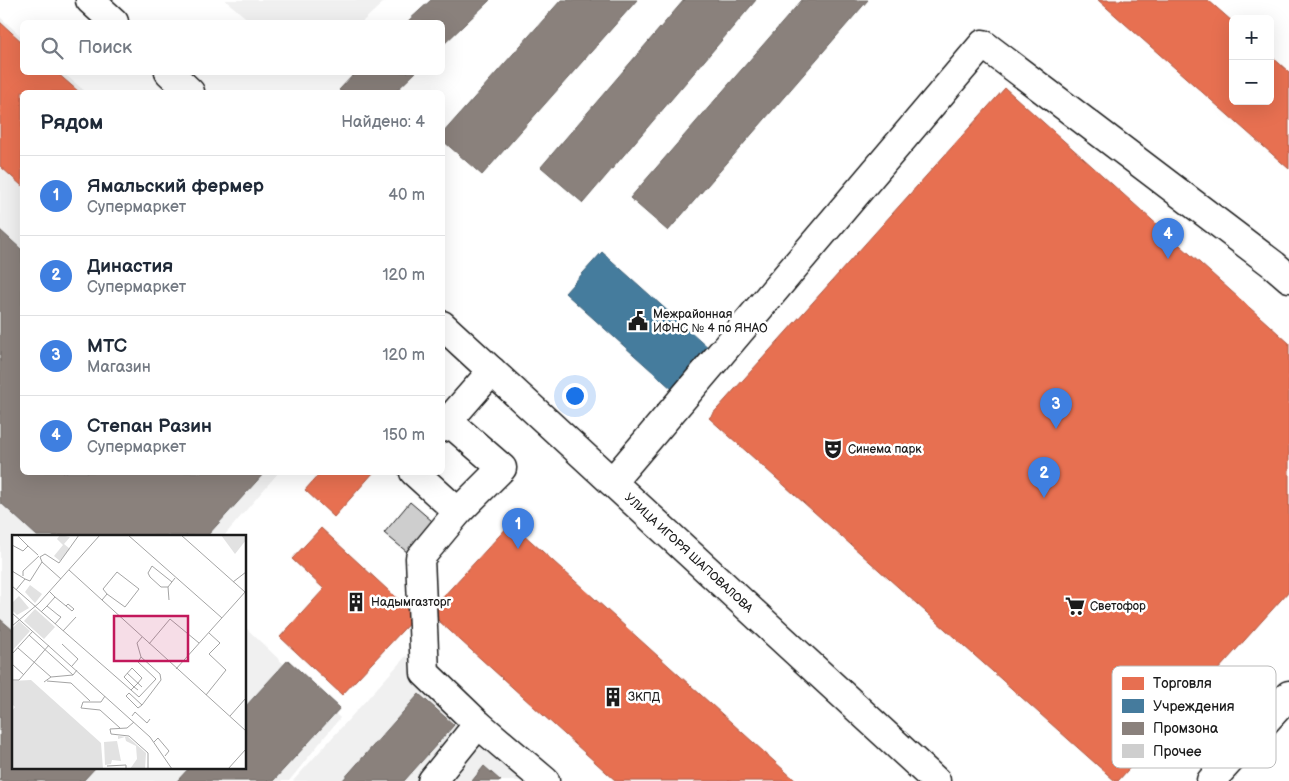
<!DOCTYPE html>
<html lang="ru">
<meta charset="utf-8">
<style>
:root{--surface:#fff;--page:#f2f2f3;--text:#1f2937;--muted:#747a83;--line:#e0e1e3;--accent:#1c1c1c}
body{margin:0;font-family:"Balsamiq Sans",sans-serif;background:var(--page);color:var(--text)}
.controls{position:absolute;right:15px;top:15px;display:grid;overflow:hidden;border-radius:8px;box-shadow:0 5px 20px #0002}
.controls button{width:45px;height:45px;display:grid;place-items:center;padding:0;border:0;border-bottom:1px solid var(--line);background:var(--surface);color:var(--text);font:25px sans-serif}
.you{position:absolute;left:574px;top:395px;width:18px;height:18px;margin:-12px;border:4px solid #fff;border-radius:50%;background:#1a73e8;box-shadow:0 0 0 8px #1a73e833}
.badge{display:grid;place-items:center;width:32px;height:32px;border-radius:50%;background:var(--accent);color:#fff;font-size:16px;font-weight:700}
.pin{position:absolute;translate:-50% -41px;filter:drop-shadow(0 1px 2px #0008)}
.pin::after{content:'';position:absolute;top:26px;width:18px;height:15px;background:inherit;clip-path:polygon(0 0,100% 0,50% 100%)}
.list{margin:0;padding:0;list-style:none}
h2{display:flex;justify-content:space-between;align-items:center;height:65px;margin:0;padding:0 20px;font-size:21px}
h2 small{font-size:16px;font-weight:400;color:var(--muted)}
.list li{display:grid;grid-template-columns:32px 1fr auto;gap:15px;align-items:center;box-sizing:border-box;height:80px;padding:0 20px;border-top:1px solid var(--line)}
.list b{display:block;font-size:19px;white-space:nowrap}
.list p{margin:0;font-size:16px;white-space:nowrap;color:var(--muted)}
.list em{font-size:16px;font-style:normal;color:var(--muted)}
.icon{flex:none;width:28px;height:28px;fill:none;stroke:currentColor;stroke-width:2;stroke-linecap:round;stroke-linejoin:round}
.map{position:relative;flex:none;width:1289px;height:781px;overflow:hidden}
.search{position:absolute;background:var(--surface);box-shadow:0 5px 20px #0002;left:20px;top:20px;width:425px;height:55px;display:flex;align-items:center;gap:12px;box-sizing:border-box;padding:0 18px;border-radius:8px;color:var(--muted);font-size:19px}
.panel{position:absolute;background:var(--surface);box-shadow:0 5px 20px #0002;left:20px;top:90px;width:425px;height:385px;border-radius:8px}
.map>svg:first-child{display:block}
.built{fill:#f0f0f0}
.shops{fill:#e76f51;stroke:#aa5641}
.public{fill:#457b9d;stroke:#395e76}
.industry{fill:#8a817c;stroke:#69635f}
.building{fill:#cecece;stroke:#1c1c1c}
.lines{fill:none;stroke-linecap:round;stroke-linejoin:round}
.minor-casing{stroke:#1c1c1c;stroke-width:31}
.minor{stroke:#fff;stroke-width:28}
.labels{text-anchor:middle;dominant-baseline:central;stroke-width:5;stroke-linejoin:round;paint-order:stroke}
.poi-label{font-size:12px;fill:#1c1c1c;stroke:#fff;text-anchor:start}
.street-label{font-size:12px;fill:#1c1c1c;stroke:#fff}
.inset-road{fill:none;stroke:#a4a4a4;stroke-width:1}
.view{fill:#c2185b;fill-opacity:0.15;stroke:#c2185b;stroke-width:2.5}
.inset-edge{fill:none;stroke:#1c1c1c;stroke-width:2.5}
.key{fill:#fff;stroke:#bbb;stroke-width:1}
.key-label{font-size:14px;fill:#1c1c1c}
</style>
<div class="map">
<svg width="1289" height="781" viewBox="0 0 1289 781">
<rect width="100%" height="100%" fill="#fff"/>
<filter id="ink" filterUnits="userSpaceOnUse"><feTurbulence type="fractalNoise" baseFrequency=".02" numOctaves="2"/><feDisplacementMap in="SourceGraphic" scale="10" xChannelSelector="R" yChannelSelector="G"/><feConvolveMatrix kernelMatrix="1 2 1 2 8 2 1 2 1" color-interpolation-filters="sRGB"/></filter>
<g filter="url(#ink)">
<path class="built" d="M225 0H386L362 22H251Z
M0 17 22 37V72L63 73 86 92H22V472L278 473 224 536H14V767H245V627L340 718 289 781H0Z
M406 656 550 781H293Z"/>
<path class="shops" d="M1098 0H1208L1233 22V101H1270V55L1289 72V169Z
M0 22 22 42V72H56L79 92H22V186L0 166Z
M1005 88 1289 343V591L1118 781H1115L709 418Z
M321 472H374L334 517 305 490Z
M511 523 796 781H616L429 612Z
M321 528 416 616 342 695 280 637 324 589 292 559Z"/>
<path class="public" d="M602 252 710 349 673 390 565 293Z"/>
<path class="industry" d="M431 0H490L442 46V22H407Z
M561 0H637L482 175 442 140V134Z
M684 0H756L583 203 541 167Z
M802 0H868L668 231 630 198Z
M356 72H416L395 92H341L339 90Z
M0 230 22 250V472H265L207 536H37L0 502Z
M0 619 14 631V767H96L83 781H0Z
M288 660 340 708 273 781H177L190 767H245V707Z
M419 694 454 725 404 781H342Z
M484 766 501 781H472Z"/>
<path class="building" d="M410 502 439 527 413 557 384 533Z"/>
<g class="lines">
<defs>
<g id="minor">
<path d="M90 0 114 22"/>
<path d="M169 72 190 92"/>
<path id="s1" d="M442 325 936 781"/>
<path d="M448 421 502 468 458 512"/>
<path d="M442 428 492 371"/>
<path d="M414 472 458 512 420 558 425 673 478 724 432 781"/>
<path d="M612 482 983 44 1274 265 1289 278"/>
<path d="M478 724 545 781"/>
<path d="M1211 781 1289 695"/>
</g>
</defs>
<use href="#minor" class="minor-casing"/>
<use href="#minor" class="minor"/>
</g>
</g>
<defs>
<symbol id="civic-bare" viewBox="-9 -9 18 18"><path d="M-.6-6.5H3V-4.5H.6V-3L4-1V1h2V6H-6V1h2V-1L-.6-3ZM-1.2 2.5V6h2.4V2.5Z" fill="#1c1c1c" stroke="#fff" stroke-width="2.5" paint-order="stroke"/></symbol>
<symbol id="theatre-bare" viewBox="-9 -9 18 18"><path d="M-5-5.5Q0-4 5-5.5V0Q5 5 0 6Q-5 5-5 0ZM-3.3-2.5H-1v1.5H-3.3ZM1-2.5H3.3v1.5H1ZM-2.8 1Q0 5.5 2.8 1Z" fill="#1c1c1c" stroke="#fff" stroke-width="2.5" paint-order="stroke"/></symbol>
<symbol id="building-bare" viewBox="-9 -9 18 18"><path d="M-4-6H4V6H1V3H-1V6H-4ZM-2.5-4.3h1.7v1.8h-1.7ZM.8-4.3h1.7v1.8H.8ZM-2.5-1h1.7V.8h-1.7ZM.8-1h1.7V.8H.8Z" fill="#1c1c1c" stroke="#fff" stroke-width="2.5" paint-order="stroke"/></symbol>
<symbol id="supermarket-bare" viewBox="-9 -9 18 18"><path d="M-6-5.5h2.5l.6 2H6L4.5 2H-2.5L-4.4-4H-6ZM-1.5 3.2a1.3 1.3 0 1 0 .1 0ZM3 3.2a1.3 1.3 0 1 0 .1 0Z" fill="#1c1c1c" stroke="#fff" stroke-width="2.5" paint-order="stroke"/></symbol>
</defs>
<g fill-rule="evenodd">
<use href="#civic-bare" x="624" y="307" width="28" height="28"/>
<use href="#theatre-bare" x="819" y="435" width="28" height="28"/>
<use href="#building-bare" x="342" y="588" width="28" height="28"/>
<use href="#supermarket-bare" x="1061" y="592" width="28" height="28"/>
<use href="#building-bare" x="599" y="683" width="28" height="28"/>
</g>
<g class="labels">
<g class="poi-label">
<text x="653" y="314">Межрайонная<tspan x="653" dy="14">ИФНС № 4 по ЯНАО</tspan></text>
<text x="848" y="449">Синема парк</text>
<text x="371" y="602">Надымгазторг</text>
<text x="1090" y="606">Светофор</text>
<text x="628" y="697">ЗКПД</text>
</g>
<g class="street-label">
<text stroke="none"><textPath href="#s1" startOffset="336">УЛИЦА ИГОРЯ ШАПОВАЛОВА</textPath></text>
</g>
</g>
<g transform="translate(12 535)">
<rect width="234" height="234" fill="#fff"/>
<path d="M48 0 58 2 52 9 58 14 48 26 42 21 51 10 45 4ZM209 0H234V5L223 19ZM18 50 30 59 23 68 13 57ZM7 61 17 73 5 80 0 75V68ZM23 74 43 92 32 104 12 86ZM7 86 18 96 0 116V94ZM19 145 89 208 91 234H0V176L3 172 0 169V146ZM106 201 116 202 134 218 133 234H118L125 224 124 211 114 206 113 202 106 204ZM105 206 109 226 100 225 99 229 93 230 92 207Z" fill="#e2e2e2"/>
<path class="inset-road" d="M5 0 16 11M116 0 210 83M169 0 233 57M0 10 11 16 16 11 26 20M30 27 28 22 33 19 47 28 67 0M57 35 234 196M0 36 13 44 4 55M11 41V36L27 21M13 44 18 46 30 27 49 44M221 47 234 37M0 51 127 162 144 144 126 127 129 122 125 108 130 102M156 52H149L138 42 136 38 140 31 160 47M43 62 54 71 60 76 62 74 56 69 54 71M90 65 95 59 91 54 105 37 127 54 113 72 95 59M157 65 156 52 163 43M35 71 43 62 37 56M29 77 35 71 46 80 49 82 43 89M0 78 138 202 160 234M0 91 27 68 88 0M51 96 64 82M17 100 61 140 65 135M50 109 66 124 60 131M137 109 158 84 187 108M6 113 39 142M0 119 21 96M129 122 148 139 149 145 130 170 117 158 114 161 126 173 130 170M0 129 12 140M164 134 234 56M115 138 130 152M0 145H7L37 110M35 146 59 148 78 166M32 147 39 142 61 140M119 155 126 148 130 143 120 133 112 142 122 152 126 155M194 160 214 135 197 119 208 108 197 98M93 161 89 167H71L69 173 88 175 108 193M120 181 123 177 135 188 138 184M218 181 234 163M122 187 115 193 98 194 99 199 117 201 136 218V234M142 207 146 203 157 216 153 221M95 231 114 230V234M216 234 234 214"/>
<path class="view" d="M102 81H176V126H102Z"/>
<rect width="234" height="234" class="inset-edge"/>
</g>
<rect x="1112" y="666" width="164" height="102" rx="8" class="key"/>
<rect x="1122" y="677" width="22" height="13" fill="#e76f51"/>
<rect x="1122" y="699" width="22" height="14" fill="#457b9d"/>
<rect x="1122" y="722" width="22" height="13" fill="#8a817c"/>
<rect x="1122" y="744" width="22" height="14" fill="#cecece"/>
<g class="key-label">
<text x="1153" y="688">Торговля</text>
<text x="1153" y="711">Учреждения</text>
<text x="1153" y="733">Промзона</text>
<text x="1153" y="756">Прочее</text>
</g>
</svg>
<div class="controls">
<button>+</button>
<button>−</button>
</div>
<div class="you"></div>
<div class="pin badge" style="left:518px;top:549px;background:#3f7fe0">1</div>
<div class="pin badge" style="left:1044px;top:498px;background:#3f7fe0">2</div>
<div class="pin badge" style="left:1056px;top:429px;background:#3f7fe0">3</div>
<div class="pin badge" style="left:1168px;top:259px;background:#3f7fe0">4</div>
<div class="search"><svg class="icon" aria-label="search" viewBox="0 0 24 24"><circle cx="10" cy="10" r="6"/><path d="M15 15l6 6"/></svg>Поиск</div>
<section class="panel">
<h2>Рядом<small>Найдено: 4</small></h2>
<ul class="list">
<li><span class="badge" style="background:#3f7fe0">1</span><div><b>Ямальский фермер</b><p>Супермаркет</p></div><em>40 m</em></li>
<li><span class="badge" style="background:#3f7fe0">2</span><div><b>Династия</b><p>Супермаркет</p></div><em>120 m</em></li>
<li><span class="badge" style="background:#3f7fe0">3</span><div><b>МТС</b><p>Магазин</p></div><em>120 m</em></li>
<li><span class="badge" style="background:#3f7fe0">4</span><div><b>Степан Разин</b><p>Супермаркет</p></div><em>150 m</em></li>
</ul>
</section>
</div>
